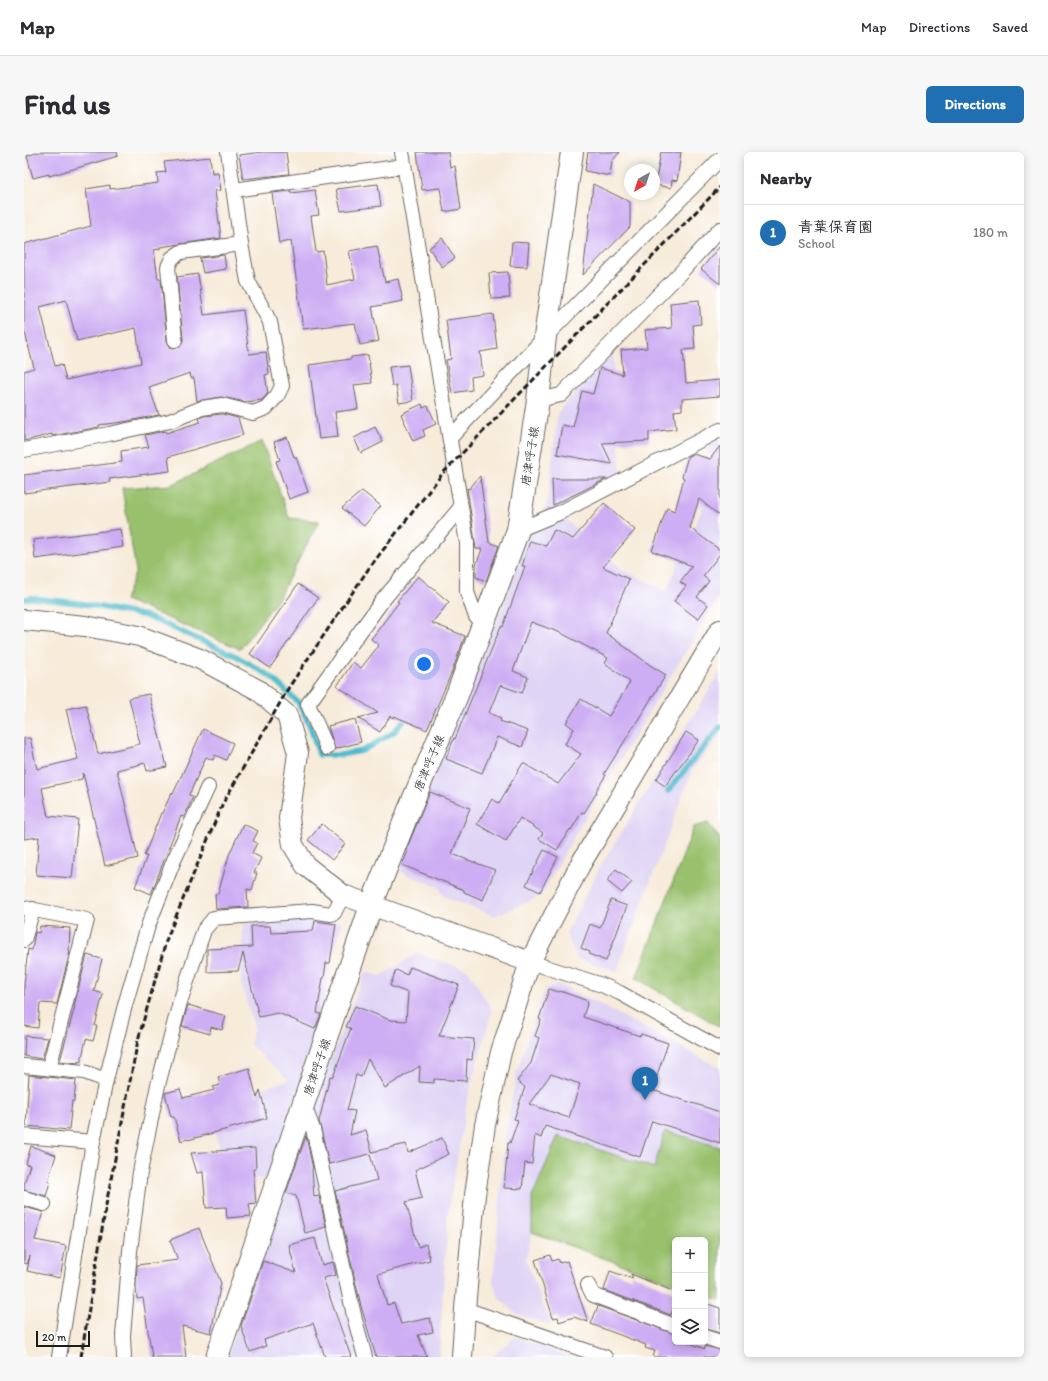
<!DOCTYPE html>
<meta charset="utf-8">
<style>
:root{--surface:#fff;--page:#f7f7f7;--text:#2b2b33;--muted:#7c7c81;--line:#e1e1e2;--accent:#1f6fb2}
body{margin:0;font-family:Itim,"Klee One",sans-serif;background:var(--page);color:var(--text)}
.controls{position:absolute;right:12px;bottom:12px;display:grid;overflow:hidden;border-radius:6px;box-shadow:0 2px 10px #0003}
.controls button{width:36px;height:36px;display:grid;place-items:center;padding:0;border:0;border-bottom:1px solid var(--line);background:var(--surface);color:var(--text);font:20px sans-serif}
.compass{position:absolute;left:600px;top:12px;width:36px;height:36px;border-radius:50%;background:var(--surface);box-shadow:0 2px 10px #0003;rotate:219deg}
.scale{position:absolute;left:12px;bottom:10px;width:54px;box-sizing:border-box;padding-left:4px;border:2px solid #1c1c1c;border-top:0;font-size:11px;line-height:14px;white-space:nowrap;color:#1c1c1c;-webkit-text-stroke:3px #fff;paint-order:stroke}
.you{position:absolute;left:400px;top:512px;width:14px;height:14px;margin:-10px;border:3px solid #fff;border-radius:50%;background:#1a73e8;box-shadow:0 0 0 6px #1a73e833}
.badge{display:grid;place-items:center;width:26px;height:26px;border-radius:50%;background:var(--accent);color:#fff;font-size:13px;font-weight:700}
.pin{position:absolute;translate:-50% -33px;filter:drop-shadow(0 1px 2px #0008)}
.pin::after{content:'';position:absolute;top:21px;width:14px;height:12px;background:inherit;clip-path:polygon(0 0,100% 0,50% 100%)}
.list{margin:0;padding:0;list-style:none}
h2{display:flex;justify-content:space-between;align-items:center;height:52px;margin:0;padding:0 16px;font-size:17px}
h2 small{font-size:13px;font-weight:400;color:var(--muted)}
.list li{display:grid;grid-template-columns:26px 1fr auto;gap:12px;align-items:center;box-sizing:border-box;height:56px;padding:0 16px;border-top:1px solid var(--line)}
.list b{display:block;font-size:15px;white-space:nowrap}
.list p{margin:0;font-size:13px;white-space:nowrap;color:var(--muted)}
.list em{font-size:13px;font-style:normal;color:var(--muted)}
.icon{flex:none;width:22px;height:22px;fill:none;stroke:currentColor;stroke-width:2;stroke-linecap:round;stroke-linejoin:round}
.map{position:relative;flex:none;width:696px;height:1205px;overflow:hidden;border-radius:6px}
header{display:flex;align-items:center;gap:24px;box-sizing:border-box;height:56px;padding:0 20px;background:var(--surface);border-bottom:1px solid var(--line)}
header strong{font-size:19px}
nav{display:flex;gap:22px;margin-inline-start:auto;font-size:14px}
.intro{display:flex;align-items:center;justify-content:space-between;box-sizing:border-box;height:96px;padding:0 24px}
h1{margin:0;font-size:28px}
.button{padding:10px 18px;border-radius:6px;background:var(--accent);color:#fff;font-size:14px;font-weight:700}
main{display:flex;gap:24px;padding:0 24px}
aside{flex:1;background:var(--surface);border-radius:6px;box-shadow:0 2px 10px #0003}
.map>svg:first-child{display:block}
.built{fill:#dfd4f5}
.green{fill:#99c16d;stroke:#5a6e44}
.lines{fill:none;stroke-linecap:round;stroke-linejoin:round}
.stream{stroke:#50bbcc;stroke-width:5.5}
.building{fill:#cdadf3;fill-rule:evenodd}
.street-casing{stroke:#69645e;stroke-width:16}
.secondary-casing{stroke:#69645e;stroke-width:22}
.primary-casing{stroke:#69645e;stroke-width:24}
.street{stroke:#fff;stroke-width:14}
.secondary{stroke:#fff;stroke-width:20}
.primary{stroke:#fff;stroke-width:22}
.rail{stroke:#1c1c1c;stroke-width:3;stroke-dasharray:6 3;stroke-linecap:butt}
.labels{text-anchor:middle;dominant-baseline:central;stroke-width:3;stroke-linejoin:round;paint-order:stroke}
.street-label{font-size:12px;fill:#1c1c1c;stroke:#fff}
</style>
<header>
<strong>Map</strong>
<nav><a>Map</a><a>Directions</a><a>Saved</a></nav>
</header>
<div class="intro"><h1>Find us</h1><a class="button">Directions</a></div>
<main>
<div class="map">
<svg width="696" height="1205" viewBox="0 0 696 1205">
<rect width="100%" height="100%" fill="#fff"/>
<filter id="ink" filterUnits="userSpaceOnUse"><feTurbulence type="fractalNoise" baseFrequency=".025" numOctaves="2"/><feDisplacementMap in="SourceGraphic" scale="8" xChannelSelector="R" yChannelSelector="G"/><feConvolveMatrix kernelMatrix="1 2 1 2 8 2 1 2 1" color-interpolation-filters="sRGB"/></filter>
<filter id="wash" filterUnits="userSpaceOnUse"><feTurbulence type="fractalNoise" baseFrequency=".012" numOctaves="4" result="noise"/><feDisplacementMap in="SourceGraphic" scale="16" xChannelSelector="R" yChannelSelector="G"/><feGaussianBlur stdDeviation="0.9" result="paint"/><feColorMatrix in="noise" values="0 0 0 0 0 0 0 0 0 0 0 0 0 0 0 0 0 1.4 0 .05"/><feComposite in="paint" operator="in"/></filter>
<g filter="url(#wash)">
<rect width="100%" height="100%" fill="#f7ebd9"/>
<path class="built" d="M589 200 597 325 531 358 598 417 642 439 679 355 665 346 689 308 680 295 696 286V443L550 684 517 744 471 764 420 745 415 735 377 720V703L483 444 502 386 523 353 534 260Z
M696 520V583L668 618 593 819 553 807 542 781 576 715Z
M292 764 318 771 303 828 299 867 243 1027 204 1026 184 953 265 928 226 893 230 875 217 832 219 772Z
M393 801 444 818 468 858 443 949 424 1061 415 1205H203L276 987 341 820 357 824Z
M533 832 579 854 696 916V995L641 979 630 1017 534 984 508 1045V1080L502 1108 527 1173 492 1162 475 1146 469 1130 481 985 493 919 521 837Z
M491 1185 548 1205H467Z"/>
<path class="green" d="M238 289 265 366 295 369 254 447 216 497 101 448 112 419 98 336 147 333Z
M684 671 696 687V875L612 826 670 675Z
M641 979 696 995V1148L681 1143V1088H651V1132L508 1080V1045L534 984 630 1016Z"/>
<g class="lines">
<path class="stream" d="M0 447 8 446 55 451 122 464 212 504 246 524 274 550 287 577 295 603H316L338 599 370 580 384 563
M644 639 696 575"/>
</g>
<g id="blocks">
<path class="building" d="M15 0H93L94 4 25 24V22L9 26 3 4Z
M238 0H262L265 22 219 27 215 3Z
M393 0H424L426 15 431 14 437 57 420 60 416 36 398 38Z
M564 0H596L588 9 586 24 561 19Z
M637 0H657L653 29 648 28 647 36 631 33Z
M186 5 188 21 194 20 197 38 191 39 197 86 136 95V97L130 98 134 127H137L143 189 147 196H151L156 195 159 188 153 125 174 122 180 163 219 158 225 202 242 200 245 222 241 223 244 241 238 248 222 250 197 245 173 249 170 226H167L166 221 125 235 135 263 99 270 75 273V275L28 284V282L0 289V219L10 216 0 177V92L67 74 62 37 86 33V37L134 31 133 21 142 20 140 10ZM42 148 53 189 86 181V182L112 176 117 211 42 228 38 212 31 214 16 155Z
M354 32 357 54 317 59 312 37Z
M569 32 606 50V75L559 123Z
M291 38 295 63 287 64 292 100 299 99 303 133 331 127 325 99 353 94 361 130 374 127 379 149 348 155 355 189 336 193 331 171 279 177 267 89 255 91 248 41 267 39V41Z
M418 86 431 106 418 115 405 96Z
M488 90 505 91 503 115 486 114Z
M696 94V132L677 117Z
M200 103 202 117 179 121 176 106Z
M484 120 486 146 467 147 465 121Z
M675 148 677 172 669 173 671 197 659 198 662 231 696 228V244L658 247V258L650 259 652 277 625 280V289L578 291 588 312 533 302 538 273 549 275 558 239 569 242 576 216 599 223 597 198 623 196 621 178 648 176 646 151Z
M469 162 473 197 456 200 459 223 447 225 448 238 428 241 422 208 427 207 422 168Z
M344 203 348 231 330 233 334 257 311 260 314 285 295 287 285 213 327 207V205Z
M384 213 389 249 375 251 372 233 368 234 365 215Z
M398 252 399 256 404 254 412 272 399 278 401 284 389 289 377 262Z
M198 262 214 266 219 283 144 305 146 319 85 327 86 330 0 341V323L98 310 97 299 125 295 121 283 141 279 142 281 176 270 175 266 180 264Z
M351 275 359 290 337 301 330 286Z
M263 285 270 305H272L284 340 265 347 252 309 256 308 250 290Z
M696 294V364L675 347 666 376 696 398V402L679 424 685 429 673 445 684 453 674 467 650 449 662 434 656 430 668 414 628 399 643 356 651 359 660 326 658 325 664 304 669 302 686 307Z
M456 324 465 390 475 394 462 429 452 425V413L458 397H452L443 336 445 337Z
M528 327H582L529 353Z
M338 339 357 354 340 374 318 356Z
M580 351 611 378 579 415 605 427 582 481 626 513 642 523 580 622 582 623 572 639 573 640 560 661 558 660 547 678 546 677 533 698 515 687 519 681 496 666 482 689 453 672 468 647 475 651 499 611 534 632 557 602 541 592 550 577 542 571 557 547 585 564 606 530 581 511 584 506 537 481 507 470 489 519 504 525 498 541 476 533 465 561 477 566 476 569 504 579 498 595 473 585 458 621 422 607 430 586 431 587 477 474 479 475 501 414H498L506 389 522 394 530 378 549 387Z
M96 377 99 395 11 407 9 388Z
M394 424 425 450 408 471 441 484 429 517 403 578 370 564 369 566 366 564 356 580 334 566 354 561 313 534 329 510 337 516 355 493 347 487 375 450 373 449Z
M274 432 294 446 246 516 226 502Z
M125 542 143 615 123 619 121 611 93 618 114 706 81 714 59 621 58 627 18 636 24 664 54 667 48 726 12 723 15 685 0 687V586H6L13 617 54 607 42 557 62 553 74 602 116 592 105 546Z
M331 567 337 590 311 597 304 574Z
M179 577 209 591 202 608 191 603 189 608 182 605 165 643 169 645 160 665 157 664 127 742 111 735 123 704H120L137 661H138L148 640 149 642Z
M662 580 675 588 641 634 632 628Z
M406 640 446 656 428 702 471 718 459 748 440 740V738L378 713 384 699 382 698Z
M219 672 234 679 229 689 233 691 228 701 237 706 230 721H233L228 738 223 737 224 755 192 757 191 742H194L205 703Z
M298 672 321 692 308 708 284 688Z
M520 698 534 705 516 740 502 733Z
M592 717 608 730 598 741 583 729Z
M587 748 603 754 582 809 565 802 566 800 557 796 566 772 576 776Z
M291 769 312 772 306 811H302L300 826H299L293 861 297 862 291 877 254 861 235 865 219 801 214 819 183 820V797L228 795 227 774H246L247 781 289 779Z
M16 774 46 776 45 798 46 799 33 852 16 851 14 876 0 874V832L4 797 8 798 11 780 15 781Z
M63 803 78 807 70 839 79 842 71 874H73L69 889 62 887 57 910 54 909V911L36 909 51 854H50Z
M386 815 435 833 415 884 450 887 448 908 443 907 442 929 410 927V931L395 930 396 914 361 936 344 907 337 925 332 923 323 958 331 959 326 983 342 978 348 1000 382 992 384 1001 418 986 425 1002 391 1018 398 1046 382 1050 394 1095 402 1092 406 1108 354 1122 363 1153 370 1151 377 1172 406 1166 409 1180 394 1183 403 1205H352L337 1154 311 1039 353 1028 346 1002 305 1012 295 969 306 924 309 925 327 876 322 875 331 854 366 868 382 869 384 841 366 834 372 818 383 823Z
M525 837 535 840 536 839 564 849 559 865 616 884 617 882 644 891 628 938 696 960V991L628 969 616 1005 521 974 517 986 511 983 508 1012 501 1011 498 1037 480 1036 484 991H486L494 968 490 967 501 935 493 929 507 911 515 886 511 884 517 868 515 867ZM527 922 556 932 545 966 505 952Z
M164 853 202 864 198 878 187 875 186 882 158 874Z
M1 884 24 886 18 907 0 904Z
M225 916 233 946 236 938 243 966 164 988 163 987 157 989 150 965H147L141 941 156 937 159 946 190 938 189 935 196 933 194 925Z
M5 923 52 928 50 949H48L45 978 2 974Z
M282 984 289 1017H288L290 1045 295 1044 302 1075 281 1081 272 1044 262 1041Z
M7 994 32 1003 24 1029 26 1030 22 1044 0 1038V1032L6 1013 2 1012Z
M231 996 232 1017H229L232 1051 225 1052 227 1064 203 1066 202 1055 182 1056 179 1020 173 1021 167 1001Z
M0 1055 19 1060 11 1088 42 1094 36 1126 3 1119 6 1104 3 1112 0 1111Z
M175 1076 197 1131 187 1181 158 1174 162 1205H128L119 1146 113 1147 112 1135 113 1113 154 1108 146 1088Z
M291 1086 298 1113 309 1110 312 1123 299 1126 327 1205H301L289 1171 240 1188 242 1194 226 1200 217 1174 239 1109 272 1121 265 1093Z
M526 1103 528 1109 534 1107 536 1111 543 1109 564 1170 550 1165 535 1170 534 1165 529 1166 511 1108Z
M586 1119 609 1127 607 1122 651 1140V1151L647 1163 580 1138Z
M684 1152 696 1156V1181L681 1177V1160Z
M574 1154 651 1182V1190H663L681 1197V1194L696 1198V1205H629L631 1199 621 1196 622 1193 567 1172Z"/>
</g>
</g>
<g filter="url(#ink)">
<use href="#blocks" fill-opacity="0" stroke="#69645e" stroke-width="1"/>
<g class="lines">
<defs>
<path id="street" d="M378 0 443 391V440L452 465 460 472
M210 38 380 14
M151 188 144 115 148 106 157 100 217 92
M514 248 537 243 658 119 696 77
M426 286 521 185 696 7
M0 298 85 282 146 269 178 256 198 253 229 261 242 256 253 244 258 234 246 170 224 129 217 92 204 0
M494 378 537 360 696 278
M303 596 284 552 358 449 437 355
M0 756 63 768 25 916
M0 788 9 757
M506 810 578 833 596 841 696 897
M0 914 60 920 82 928
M280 953 289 977 331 1168 341 1205
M0 984 69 990
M0 1046 20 1052
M564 1133 569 1143 651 1174
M441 1157 581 1205
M681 1185 696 1190
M35 1205 69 990 82 928 101 853 124 774 150 708 184 635
M100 1205 99 1184 106 1099 116 1020 134 933 156 850 180 778 190 766 288 759 307 762 310 761 319 743"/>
<path id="secondary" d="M0 468 61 474 115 484 176 507 234 538 263 563 274 601 265 666 269 693 282 714 319 743 506 810
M438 1205 441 1157 451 1043 461 973 477 900 506 810 556 713 696 478"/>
<path id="primary" d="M193 1205 347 754 385 658 433 543 494 378 514 248 521 185 548 0"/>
</defs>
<use href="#street" class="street-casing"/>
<use href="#secondary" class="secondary-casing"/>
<use href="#primary" class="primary-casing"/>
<use href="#street" class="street"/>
<use href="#secondary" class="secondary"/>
<use href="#primary" class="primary"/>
<path class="rail" d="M57 1205 82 1053 114 888 143 786 198 653 265 535 345 416 419 321 696 35"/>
</g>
</g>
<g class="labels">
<g class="street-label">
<text transform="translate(506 304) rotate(-81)">唐津呼子線</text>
<text transform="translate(405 611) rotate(-67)">唐津呼子線</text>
<text transform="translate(293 915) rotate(-71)">唐津呼子線</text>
</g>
</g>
</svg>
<div class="controls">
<button>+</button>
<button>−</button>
<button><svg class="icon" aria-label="layers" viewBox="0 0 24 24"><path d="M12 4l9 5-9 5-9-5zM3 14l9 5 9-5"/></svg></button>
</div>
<svg class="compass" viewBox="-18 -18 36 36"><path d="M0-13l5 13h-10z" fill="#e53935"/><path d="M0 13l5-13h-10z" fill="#7c7c81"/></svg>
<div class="scale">20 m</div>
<div class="you"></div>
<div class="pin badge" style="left:621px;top:948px">1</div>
</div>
<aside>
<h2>Nearby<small></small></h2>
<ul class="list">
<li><span class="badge">1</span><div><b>青葉保育園</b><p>School</p></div><em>180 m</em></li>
</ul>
</aside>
</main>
